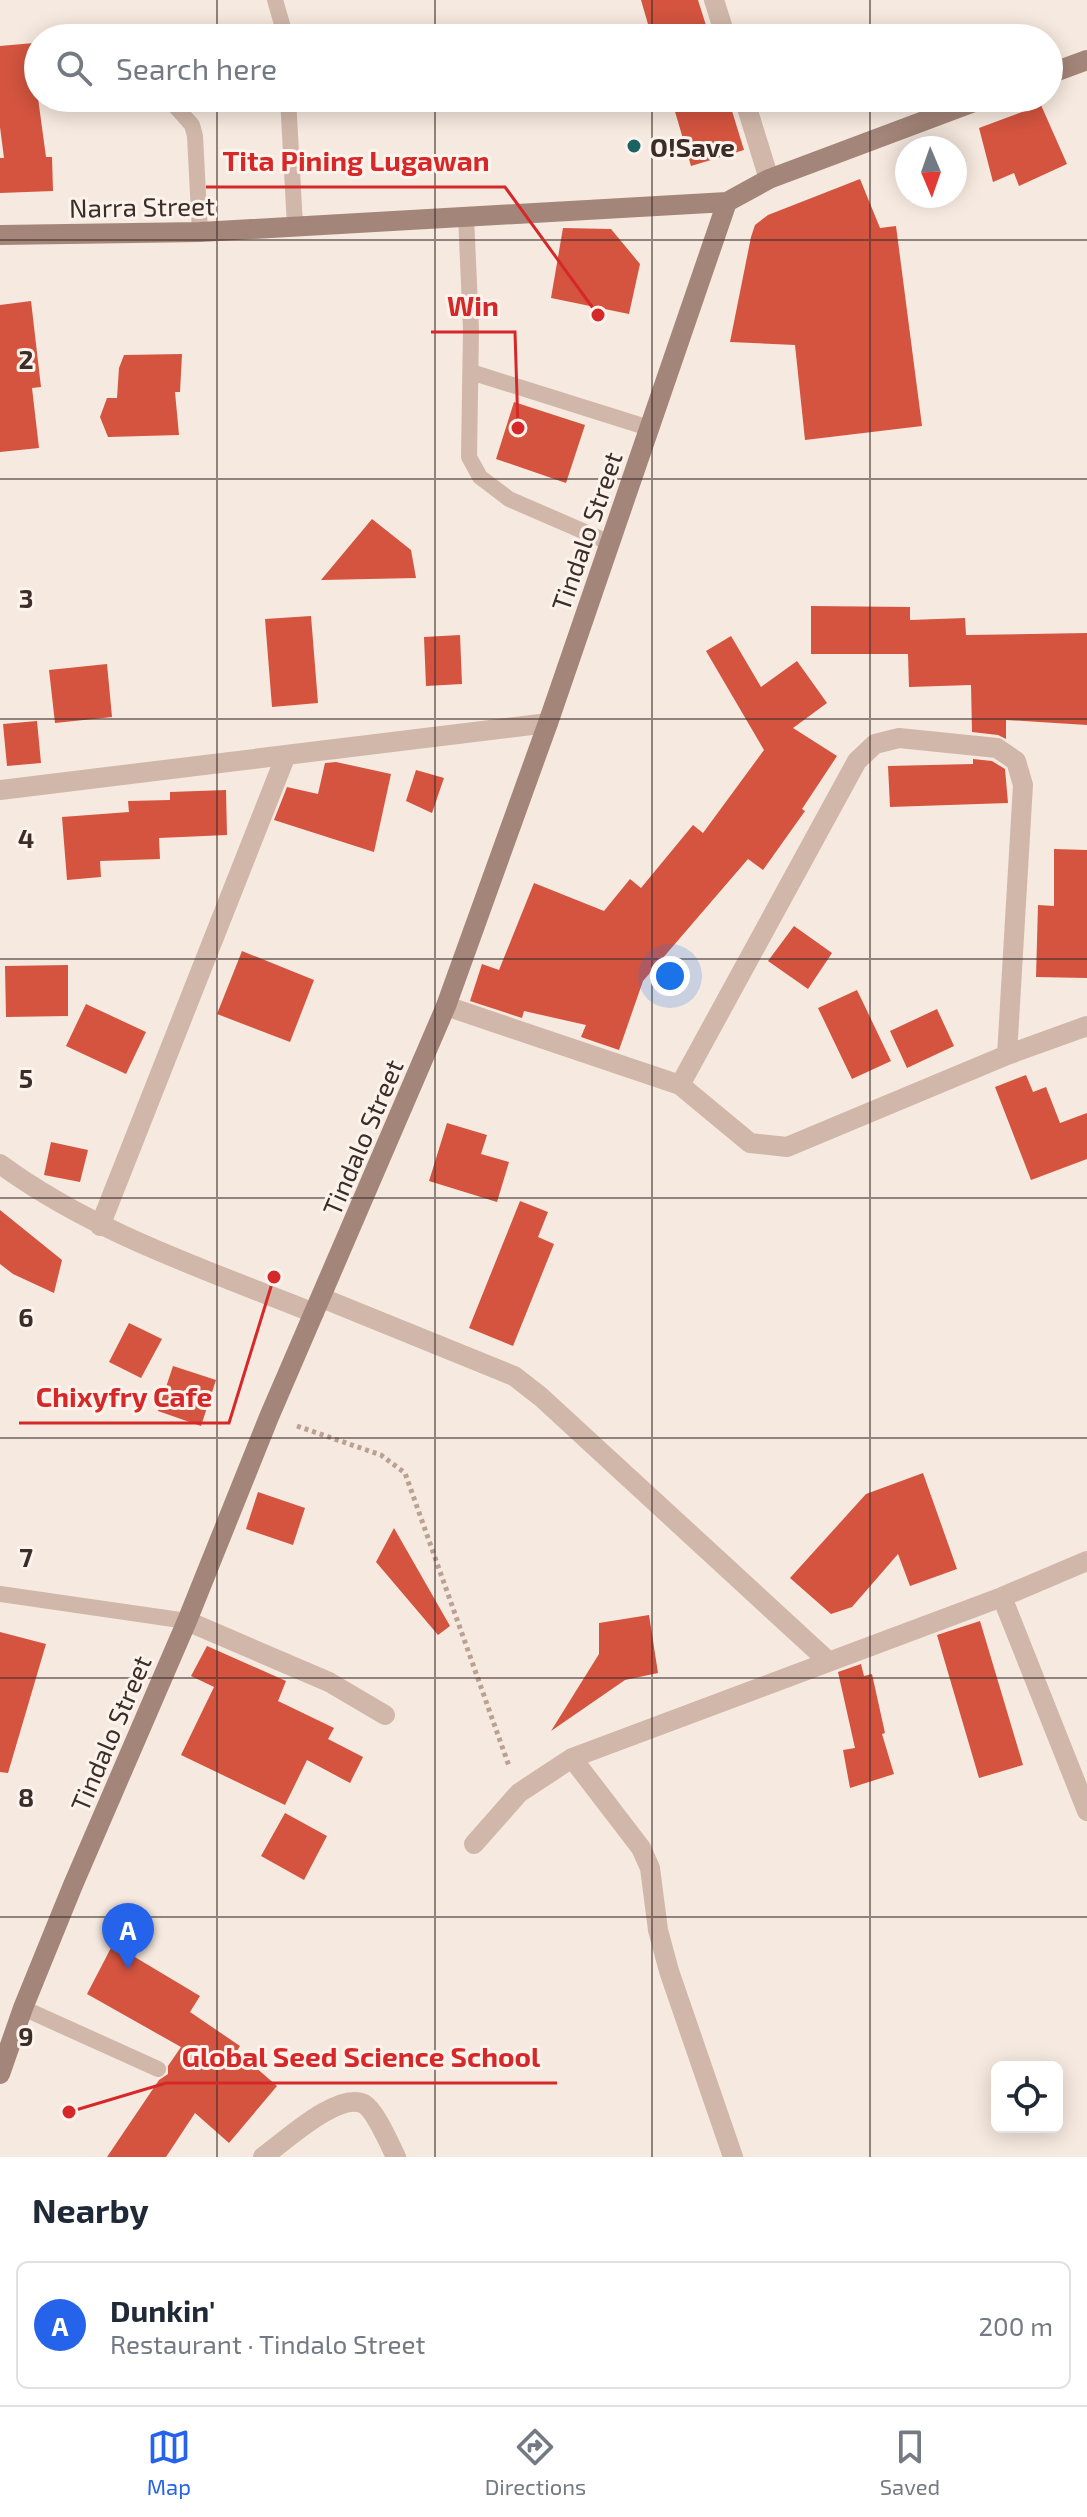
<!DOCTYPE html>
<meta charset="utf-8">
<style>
:root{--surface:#fff;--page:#f2f2f3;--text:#1f2937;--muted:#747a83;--line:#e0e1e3;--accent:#2563eb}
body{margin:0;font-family:"Exo 2",sans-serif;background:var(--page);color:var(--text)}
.controls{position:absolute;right:24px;bottom:24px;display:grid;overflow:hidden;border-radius:12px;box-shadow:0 4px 20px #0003}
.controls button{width:72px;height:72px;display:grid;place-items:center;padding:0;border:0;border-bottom:2px solid var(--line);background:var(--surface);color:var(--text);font:40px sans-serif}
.compass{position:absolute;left:895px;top:136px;width:72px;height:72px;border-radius:50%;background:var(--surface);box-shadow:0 4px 20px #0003;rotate:178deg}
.you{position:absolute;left:670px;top:976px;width:28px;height:28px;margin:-20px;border:6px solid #fff;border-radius:50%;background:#1a73e8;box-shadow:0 0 0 12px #1a73e833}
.badge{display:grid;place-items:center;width:52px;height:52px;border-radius:50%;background:var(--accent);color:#fff;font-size:26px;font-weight:700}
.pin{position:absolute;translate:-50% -66px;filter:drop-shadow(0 2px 4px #0008)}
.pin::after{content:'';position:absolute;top:42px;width:28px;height:24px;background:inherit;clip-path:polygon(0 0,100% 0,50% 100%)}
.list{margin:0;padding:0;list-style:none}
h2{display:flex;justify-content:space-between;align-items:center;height:104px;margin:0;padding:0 32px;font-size:34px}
h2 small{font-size:26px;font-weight:400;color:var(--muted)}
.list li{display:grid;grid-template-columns:52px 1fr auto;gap:24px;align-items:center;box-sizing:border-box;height:128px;margin:0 16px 16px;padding:0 16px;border:2px solid var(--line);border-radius:12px}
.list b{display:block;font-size:30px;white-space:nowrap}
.list p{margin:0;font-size:26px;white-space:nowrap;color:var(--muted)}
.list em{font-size:26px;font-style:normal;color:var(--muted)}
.icon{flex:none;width:44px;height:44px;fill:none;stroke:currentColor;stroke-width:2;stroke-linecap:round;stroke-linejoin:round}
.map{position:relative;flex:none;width:1087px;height:2157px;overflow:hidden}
.search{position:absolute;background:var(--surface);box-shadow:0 4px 20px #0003;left:24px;right:24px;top:24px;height:88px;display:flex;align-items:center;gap:20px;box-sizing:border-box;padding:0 28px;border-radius:44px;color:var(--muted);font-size:30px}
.sheet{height:248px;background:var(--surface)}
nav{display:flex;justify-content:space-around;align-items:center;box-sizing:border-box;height:112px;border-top:2px solid var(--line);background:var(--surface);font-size:22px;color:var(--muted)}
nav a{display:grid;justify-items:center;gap:4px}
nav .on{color:var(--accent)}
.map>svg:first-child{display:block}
.building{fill:#d4543f}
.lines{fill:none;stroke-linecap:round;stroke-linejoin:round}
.path{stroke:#bca092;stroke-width:5;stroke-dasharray:4 4;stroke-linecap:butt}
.service{stroke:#d0b7a9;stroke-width:16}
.minor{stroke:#d0b7a9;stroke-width:20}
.secondary{stroke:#a48579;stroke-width:20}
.grid{fill:none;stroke:#3c2d29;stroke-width:2;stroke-opacity:0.55}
.poi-dot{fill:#196361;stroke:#fcf3ec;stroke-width:3}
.labels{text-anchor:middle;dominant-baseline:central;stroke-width:6;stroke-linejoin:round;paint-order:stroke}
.poi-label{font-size:26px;font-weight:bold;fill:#3c2d29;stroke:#fcf3ec;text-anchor:start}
.street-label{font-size:26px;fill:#3c2d29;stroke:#fcf3ec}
.grid-label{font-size:26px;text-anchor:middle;font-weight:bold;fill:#3c2d29;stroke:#fcf3ec;stroke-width:6;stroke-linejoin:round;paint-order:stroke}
.leader{fill:none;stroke:#d62828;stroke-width:3}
.callout-dot{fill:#d62828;stroke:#fcf3ec;stroke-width:3}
.callout-label{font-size:28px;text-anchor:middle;font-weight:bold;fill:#d62828;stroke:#fcf3ec;stroke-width:6;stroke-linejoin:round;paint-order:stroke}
</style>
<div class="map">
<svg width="1087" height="2157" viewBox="0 0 1087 2157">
<rect width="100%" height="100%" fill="#f6e9df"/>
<path class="building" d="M641 0H698L710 38H652Z
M34 43 38 98 46 157H52L53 191 0 193V158H4L0 127V46Z
M671 98H728L744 150 691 166Z
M1041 105 1067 164 1019 186 1014 173 993 182 979 128Z
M860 179 880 228 896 226 922 426 805 440 795 345 730 342 751 237 755 225 768 215Z
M563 228 611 229 640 264 629 314 551 298Z
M31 301 41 387 32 388 39 448 0 452V305Z
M182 354 180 392H175L179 435 108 437 100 417 107 398H117L119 368 124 355Z
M514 402 585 425 566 483 496 459Z
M372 519 411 550 416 578 321 580Z
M811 606 910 607V620L965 618 966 635 1087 633V725L1006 720V739L998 735 972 732 971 685 909 687 908 654H811Z
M311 616 318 703 272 707 265 619Z
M460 635 462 684 426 686 424 637Z
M731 636 761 687 797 661 827 703 793 728 837 756 802 809 805 811 763 870 748 859 643 981 619 1050 581 1037 586 1025 524 1011 522 1018 470 1001 482 964 499 970 534 883 604 911 630 879 641 888 693 825 703 833 764 750 706 651Z
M107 664 112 717 55 723 49 670Z
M37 721 41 763 7 766 3 724Z
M973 759 992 761 1005 769 1008 803 890 807 888 766 973 764Z
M336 762 391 774 374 852 274 820 287 787 318 794 325 763Z
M416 770 444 778 432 813 406 801Z
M226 790 227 835 159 838 160 859 100 861 101 877 67 880 62 817 129 812 128 801 170 800V792Z
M1054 849 1087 850V978L1036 977 1038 905 1054 906Z
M794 926 832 953 808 989 768 961Z
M242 951 314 980 290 1042 217 1014Z
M68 965V1016L6 1017 5 966Z
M857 990 891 1061 852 1079 818 1008Z
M86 1004 146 1032 126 1074 66 1046Z
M937 1009 954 1046 907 1068 890 1031Z
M1026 1075 1033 1092 1046 1087 1060 1123 1087 1113V1159L1031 1180 995 1087Z
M447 1123 487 1135 481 1154 509 1162 497 1202 429 1181Z
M51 1142 88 1150 80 1182 44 1175Z
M520 1201 548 1212 538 1237 554 1244 513 1346 469 1328Z
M0 1210 62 1260 54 1293 13 1274 0 1264Z
M129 1323 162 1339 141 1378 109 1362Z
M173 1366 216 1380 201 1426 158 1411Z
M923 1473 957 1569 910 1586 898 1554 852 1607 831 1614 790 1578 866 1494Z
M258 1492 305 1508 293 1545 246 1529Z
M394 1528 450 1626 438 1635 376 1562Z
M649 1615 658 1673 625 1680 551 1731 599 1654V1623Z
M980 1621 1023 1765 979 1778 937 1635Z
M0 1632 46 1644 8 1773 0 1772Z
M207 1646 286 1681 278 1701 334 1728 328 1739 363 1757 350 1783 307 1760 285 1805 181 1755 214 1687 191 1676Z
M861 1664 864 1676 872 1674 885 1733 882 1734 894 1774 850 1788 843 1750 855 1748 838 1672Z
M285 1813 327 1836 304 1880 261 1856Z
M113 1944 200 1996 190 2012 240 2046 237 2051 277 2086 229 2143 195 2113 166 2157H107L159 2080 168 2074V2066L181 2047 87 1994Z"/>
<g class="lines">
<path class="path" d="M297 1426 381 1455 405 1473 509 1766"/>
<path class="service" d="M275 0 286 38
M168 98 192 125 195 136 200 232
M288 98 295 226
M466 216 471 329 469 457 480 477 509 499 608 542
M471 372 649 428
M0 1594 187 1621
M23 2008 158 2069"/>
<path class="minor" d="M714 0 726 38
M744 98 769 179
M0 790 548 723
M446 1006 680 1085 750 1143 787 1147 1007 1055 1087 1026
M680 1085 857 761 875 744 899 738 997 748 1016 761 1023 785 1007 1055
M0 1164C94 1233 207 1270 314 1313
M100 1226 286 755
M322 1298 514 1376 541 1397 828 1661
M1002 1597 1087 1811
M187 1621 329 1682 385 1715
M572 1758 641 1848 650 1868 658 1930 669 1971 733 2157
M474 1844 519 1793 572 1758 1002 1597 1087 1561
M263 2157C284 2142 338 2091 364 2104 375 2110 390 2145 396 2157"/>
<path class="secondary" d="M1049 74 1087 60
M0 235 200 232 727 202 769 179 985 98
M0 2074 23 2008 73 1885 187 1621 269 1417 446 1006 548 723 727 202"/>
</g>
<path class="grid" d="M217 0V38M435 0V38M652 0V38M870 0V38M217 98V2157M435 98V2157M652 98V2157M870 98V2157M0 240H1087M0 479H1087M0 719H1087M0 959H1087M0 1198H1087M0 1438H1087M0 1678H1087M0 1917H1087"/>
<circle class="poi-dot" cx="634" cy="146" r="8"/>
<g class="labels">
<g class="poi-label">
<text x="650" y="146">O!Save</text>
</g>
<g class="street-label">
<text transform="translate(142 206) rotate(-1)">Narra Street</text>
<text transform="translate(586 531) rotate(-71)">Tindalo Street</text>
<text transform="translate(362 1137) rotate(-67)">Tindalo Street</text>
<text transform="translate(110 1733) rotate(-67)">Tindalo Street</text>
</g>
</g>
<g class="grid-label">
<text x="26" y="369">2</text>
<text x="26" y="608">3</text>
<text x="26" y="848">4</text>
<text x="26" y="1088">5</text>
<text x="26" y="1327">6</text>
<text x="26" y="1567">7</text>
<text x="26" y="1807">8</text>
<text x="26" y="2046">9</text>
</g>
<path class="leader" d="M598 315L505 187H206M518 428L515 332H431M274 1277L229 1423H19M69 2112L166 2083H557"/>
<g class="callout-dot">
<circle cx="598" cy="315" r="8"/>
<circle cx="518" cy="428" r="8"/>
<circle cx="274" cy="1277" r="8"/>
<circle cx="69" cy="2112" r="8"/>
</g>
<g class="callout-label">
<text x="356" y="171">Tita Pining Lugawan</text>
<text x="473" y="316">Win</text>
<text x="124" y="1407">Chixyfry Cafe</text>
<text x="361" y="2067">Global Seed Science School</text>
</g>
</svg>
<div class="controls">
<button><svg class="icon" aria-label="locate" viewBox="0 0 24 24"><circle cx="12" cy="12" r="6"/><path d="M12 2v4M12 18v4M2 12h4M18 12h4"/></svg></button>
</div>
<svg class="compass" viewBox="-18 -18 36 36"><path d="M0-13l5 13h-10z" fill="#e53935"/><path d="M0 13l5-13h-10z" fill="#747a83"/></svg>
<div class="you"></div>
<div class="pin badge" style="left:128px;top:1969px">A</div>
<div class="search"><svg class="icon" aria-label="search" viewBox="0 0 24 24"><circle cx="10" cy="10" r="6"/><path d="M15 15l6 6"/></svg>Search here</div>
</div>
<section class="sheet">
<h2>Nearby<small></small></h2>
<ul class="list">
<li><span class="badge">A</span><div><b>Dunkin'</b><p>Restaurant · Tindalo Street</p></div><em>200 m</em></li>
</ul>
</section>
<nav>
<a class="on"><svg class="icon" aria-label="map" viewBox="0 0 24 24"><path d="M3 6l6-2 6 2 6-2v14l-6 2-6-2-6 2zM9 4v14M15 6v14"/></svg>Map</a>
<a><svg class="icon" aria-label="directions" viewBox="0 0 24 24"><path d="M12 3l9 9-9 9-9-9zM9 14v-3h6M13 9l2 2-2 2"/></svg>Directions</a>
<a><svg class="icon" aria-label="saved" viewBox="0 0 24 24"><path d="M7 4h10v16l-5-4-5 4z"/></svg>Saved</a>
</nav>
